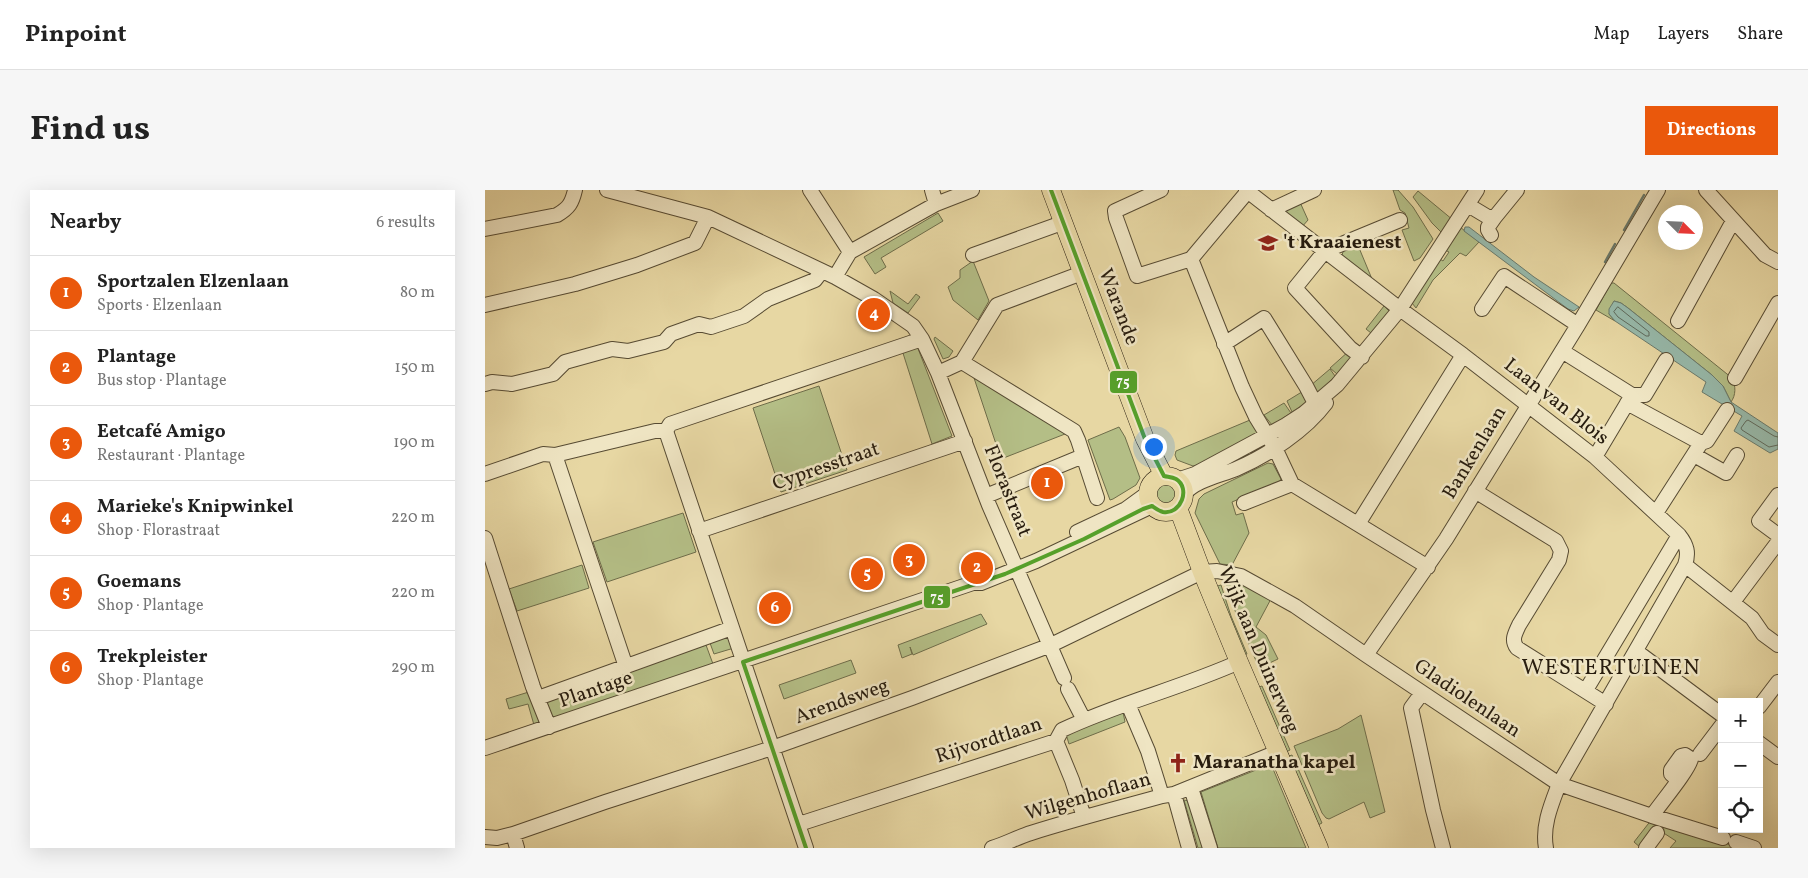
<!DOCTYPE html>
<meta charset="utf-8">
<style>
:root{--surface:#fff;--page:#f6f6f6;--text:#222;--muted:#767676;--line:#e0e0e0;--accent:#ea580c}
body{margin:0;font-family:Vollkorn,serif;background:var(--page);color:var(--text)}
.controls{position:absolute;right:15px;bottom:15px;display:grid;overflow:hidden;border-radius:0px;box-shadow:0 5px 20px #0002}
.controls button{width:45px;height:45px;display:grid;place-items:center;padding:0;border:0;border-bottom:1px solid var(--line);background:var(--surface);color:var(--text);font:25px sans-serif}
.compass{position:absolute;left:1173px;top:15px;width:45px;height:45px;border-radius:50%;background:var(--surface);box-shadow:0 5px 20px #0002;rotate:114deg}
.you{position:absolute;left:668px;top:256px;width:18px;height:18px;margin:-12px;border:4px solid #fff;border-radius:50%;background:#1a73e8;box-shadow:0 0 0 8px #1a73e833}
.badge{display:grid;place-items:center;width:32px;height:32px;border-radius:50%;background:var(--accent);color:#fff;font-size:16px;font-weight:700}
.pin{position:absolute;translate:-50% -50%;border:2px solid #fff;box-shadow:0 1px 5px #0006}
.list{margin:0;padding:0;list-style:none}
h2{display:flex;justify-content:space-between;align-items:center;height:65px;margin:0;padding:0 20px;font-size:21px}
h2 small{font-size:16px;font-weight:400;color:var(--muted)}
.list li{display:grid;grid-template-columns:32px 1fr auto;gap:15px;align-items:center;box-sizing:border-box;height:75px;padding:0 20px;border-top:1px solid var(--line)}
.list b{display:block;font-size:19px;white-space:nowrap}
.list p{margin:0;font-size:16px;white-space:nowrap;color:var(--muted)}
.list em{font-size:16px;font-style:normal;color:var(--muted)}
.icon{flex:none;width:28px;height:28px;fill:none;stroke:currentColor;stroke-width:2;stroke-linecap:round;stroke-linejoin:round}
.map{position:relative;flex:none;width:1293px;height:658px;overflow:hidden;border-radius:0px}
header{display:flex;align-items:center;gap:30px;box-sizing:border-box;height:70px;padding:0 25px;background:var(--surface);border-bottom:1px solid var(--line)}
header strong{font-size:24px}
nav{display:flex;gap:28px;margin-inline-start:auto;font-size:18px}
.intro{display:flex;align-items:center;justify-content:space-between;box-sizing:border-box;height:120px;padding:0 30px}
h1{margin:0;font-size:35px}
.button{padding:12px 22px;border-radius:0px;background:var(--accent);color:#fff;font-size:18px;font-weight:700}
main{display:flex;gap:30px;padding:0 30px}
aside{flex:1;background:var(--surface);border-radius:0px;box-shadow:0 5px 20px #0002}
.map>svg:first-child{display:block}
.green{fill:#b4be86;stroke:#6e6d4a}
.water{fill:#97b9aa;stroke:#6a7a6c}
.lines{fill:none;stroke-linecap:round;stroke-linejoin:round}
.shore{stroke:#5f6a5c;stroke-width:1}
.stream{stroke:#6a7a6c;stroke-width:2.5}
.minor-casing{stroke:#574b33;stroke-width:16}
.major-casing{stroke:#271c0e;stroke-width:19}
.minor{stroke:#efe5c3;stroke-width:14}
.major{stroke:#e7d7a3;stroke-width:18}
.bus-1-casing{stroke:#efe5c3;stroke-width:8}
.bus-1{stroke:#56a02a;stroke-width:4}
.labels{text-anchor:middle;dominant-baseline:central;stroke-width:5;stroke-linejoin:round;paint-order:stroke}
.poi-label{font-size:20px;font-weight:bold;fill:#271c0e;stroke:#efe5c3;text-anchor:start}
.street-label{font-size:20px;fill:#271c0e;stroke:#efe5c3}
.quarter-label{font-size:22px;letter-spacing:1px;fill:#271c0e;stroke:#efe5c3}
.line-badge{stroke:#efe5c3;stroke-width:2}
.badge-label{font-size:14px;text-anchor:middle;font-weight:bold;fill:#fff}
</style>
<header>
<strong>Pinpoint</strong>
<nav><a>Map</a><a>Layers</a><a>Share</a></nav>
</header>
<div class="intro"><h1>Find us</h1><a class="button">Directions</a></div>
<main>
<aside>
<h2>Nearby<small>6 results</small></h2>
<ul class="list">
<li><span class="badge">1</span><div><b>Sportzalen Elzenlaan</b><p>Sports · Elzenlaan</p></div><em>80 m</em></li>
<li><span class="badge">2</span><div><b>Plantage</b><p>Bus stop · Plantage</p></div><em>150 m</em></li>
<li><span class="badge">3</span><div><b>Eetcafé Amigo</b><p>Restaurant · Plantage</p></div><em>190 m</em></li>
<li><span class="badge">4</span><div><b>Marieke's Knipwinkel</b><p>Shop · Florastraat</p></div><em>220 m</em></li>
<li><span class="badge">5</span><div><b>Goemans</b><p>Shop · Plantage</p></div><em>220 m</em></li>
<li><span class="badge">6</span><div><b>Trekpleister</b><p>Shop · Plantage</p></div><em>290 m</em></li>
</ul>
</aside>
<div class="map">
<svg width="1293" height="658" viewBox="0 0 1293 658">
<rect width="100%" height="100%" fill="#e7d7a3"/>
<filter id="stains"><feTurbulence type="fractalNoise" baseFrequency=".004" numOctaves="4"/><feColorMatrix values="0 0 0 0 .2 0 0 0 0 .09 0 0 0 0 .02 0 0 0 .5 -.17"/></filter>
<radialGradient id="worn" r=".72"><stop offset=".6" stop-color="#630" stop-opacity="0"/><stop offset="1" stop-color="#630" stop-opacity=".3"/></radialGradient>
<path class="green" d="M908 0H913L928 17 948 49 935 68 929 71 917 40 924 38 920 23 915 20Z
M933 1 968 30 959 45 947 33 928 7Z
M814 10 823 30 816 38 798 21Z
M453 23 458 31 396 68 401 77 390 84 379 67Z
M975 37 994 52 981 66 975 63 948 90 931 118 927 113 955 69 958 71 964 62 960 60Z
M872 53 887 89 856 68 859 59Z
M488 71 504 111 493 130 468 110 463 97 475 88V80Z
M1126 93H1129L1247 188C1251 196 1251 205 1246 212L1238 196 1227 185 1143 118 1136 113 1129 111 1124 124 1130 131 1111 120Z
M405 101 423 114 431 104 435 107 423 123 408 113Z
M899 116 904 121 886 143 881 139Z
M450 147 468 161 464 167 458 169 449 149Z
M432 156 467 246 447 254 417 160Z
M864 161 868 166 852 184 845 178Z
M845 179 850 186 831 205 825 196Z
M489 188 575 238 580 244 516 269Z
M334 196 362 280 296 302 268 218Z
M820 200 825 210 807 222 802 211Z
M799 213 806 223 787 235 779 225Z
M765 230 776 244 721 273 708 276 692 270 690 265 691 261Z
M634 237 640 247 655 288 651 295 628 309 625 310 603 250Z
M783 273 788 274 796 289 794 292 747 312 751 325 758 323 764 343 747 375 735 374 710 323 714 309 719 304Z
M670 304a12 12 0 1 1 24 0a12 12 0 1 1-24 0Z
M198 323 211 362 122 392 108 352Z
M97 375 104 398 32 421 24 399Z
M740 388 751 389 787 407 771 437 781 445 793 469 774 478 746 411Z
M736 395 746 426 762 464 757 466 729 397Z
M496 424 502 434 428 465 425 457 427 464 417 468 413 455Z
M245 446 249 458 229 464 225 453Z
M221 455 228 474 70 529 63 522 61 514 65 507Z
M366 470 371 483 299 509 294 495Z
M777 496 805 560 799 563 771 498Z
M47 501 54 524V533L49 535 43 514 24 519 21 509Z
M638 522 640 532 584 554 581 544Z
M876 525 900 622 885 628 879 612 844 629 841 628 837 623 809 556 853 539Z
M807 565 837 633 831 636 801 567Z
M786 574 821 658H733L716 602Z
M699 610 704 611 720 658H713Z
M1167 629 1255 658H1185L1191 651 1174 640 1156 658 1149 652Z"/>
<path class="water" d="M980 37H984L1049 87 1094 117 1089 121 1083 119 979 41Z
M1129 111 1136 113 1143 118 1227 185 1238 196 1246 212 1293 243V259L1285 263 1249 241 1257 226 1217 202 1221 192 1130 131 1124 124V119Z"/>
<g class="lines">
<path class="shore" d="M1133 117 1164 142V146H1161L1133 127 1129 122Z
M1293 247 1289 246 1263 230 1261 231 1256 238 1257 240 1284 257 1293 255"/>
<path class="stream" d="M1139 40 1159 5
M1120 72 1130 54"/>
<defs>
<path id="minor" d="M122 0 223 27 350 87 389 109 428 136 437 149 453 183 504 315 579 488
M325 0 365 62
M447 0 451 14
M676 0 630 21 631 28 652 86 706 69 763 1
M761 0 915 119 978 165 1110 267 1194 345C1202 355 1204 363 1200 375L1074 594C1066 615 1057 636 1061 658
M1221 0 1280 65 1293 72
M983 15 1003 27H1010L1032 0
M786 20 829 0
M0 39 72 25C84 18 87 13 90 0
M1006 45 1003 40V37L1010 27
M488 65 577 33
M706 69 757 197 771 227 790 258 807 294 943 377
M350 87 365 62 451 14 487 0
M0 115 90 94 152 75 210 53 223 27
M997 119 1019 86 1093 135
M1193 131 1248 31
M739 154 779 128 821 196 834 221
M1077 161 1147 205
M877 167 865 158 810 98 840 61 915 30
M477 172 589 241 593 250 612 308
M477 172 512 115 597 83
M453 183 477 172
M1250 188 1293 113
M0 194 7 192 27 194 68 184 80 172 127 159 143 161 179 152 186 144 214 134 226 137 259 126 283 109 330 90 337 81
M1142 213 1216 253
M181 241 321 658
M181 241 185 234 437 149
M70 265 170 241H181
M1209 265 1241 283 1252 265
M1110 267 1147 205H1160L1181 170
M0 284 58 264 70 265 141 477
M692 290 710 284 801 235 818 224 852 195 915 119 992 0
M990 301 1071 351 1076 361 1074 370 1034 435C1030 444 1026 450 1032 458L1121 514
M699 304C711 290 734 286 751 279 783 265 820 241 841 213
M1293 305 1274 331 1293 345
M501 306 598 266
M759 313 807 294
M1171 323 1216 253 1222 251 1242 220
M873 334 978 165
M214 341 480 251
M592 342 641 319 663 303
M0 348 48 497 64 537
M1200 375 1267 428 1278 444 1293 455
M1248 412 1293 352
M1151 461 1237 525
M881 465 961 349 1093 135 1173 0
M583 499 599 530
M1101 500 1194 345
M937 503 926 518 948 620 958 658
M53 508 247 438
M643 514 663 561 677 606
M1274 517 1293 492
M571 551 587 590 599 627
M1274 553 1293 567
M0 558 488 393H496L551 371 667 316
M1215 564 1237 535
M706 598 725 658
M689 604 704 658
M1167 626C1175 614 1203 581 1206 569L1200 565 1196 566 1186 580V584L1193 590
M314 634 571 551 577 540C634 513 696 498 754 472
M28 644 32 658
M0 647 12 648 28 644 120 612 287 558 427 508 566 455 717 382 732 381 756 386 810 416 881 465 1074 594 1167 626 1238 648
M1251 652 1269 658
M507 658C520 654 533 647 546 643 590 629 634 618 677 606L689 604 785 565 796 566
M1161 658 1172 643"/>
<path id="major" d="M566 0 660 249 679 286
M663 304a18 18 0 1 1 36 0a18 18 0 1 1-36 0Z
M693 318 717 382 754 472 834 658"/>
</defs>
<use href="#minor" class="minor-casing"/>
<use href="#major" class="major-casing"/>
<use href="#minor" class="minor"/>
<use href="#major" class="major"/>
<defs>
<path id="bus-1" d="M258 472 520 384 599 349 658 319 667 316C670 318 674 321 678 322 696 325 706 298 691 289 687 287 683 287 679 286L660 249 566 0
M258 472 321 658"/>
</defs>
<use href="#bus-1" class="bus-1-casing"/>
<use href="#bus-1" class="bus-1"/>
</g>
<defs>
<symbol id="school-bare" viewBox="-9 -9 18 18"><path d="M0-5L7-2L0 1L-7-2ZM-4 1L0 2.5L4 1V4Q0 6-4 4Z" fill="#8f2418" stroke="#efe5c3" stroke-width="2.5" paint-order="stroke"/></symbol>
<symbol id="church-bare" viewBox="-9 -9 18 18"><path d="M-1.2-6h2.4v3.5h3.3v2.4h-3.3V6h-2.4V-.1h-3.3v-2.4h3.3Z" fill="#8f2418" stroke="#efe5c3" stroke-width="2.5" paint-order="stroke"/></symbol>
</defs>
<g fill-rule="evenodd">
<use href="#school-bare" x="769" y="39" width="28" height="28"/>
<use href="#church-bare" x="679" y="559" width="28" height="28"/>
</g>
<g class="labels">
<g class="poi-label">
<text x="798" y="53">'t Kraaienest</text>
<text x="708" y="573">Maranatha kapel</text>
</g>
<g class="street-label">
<text transform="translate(633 117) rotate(69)">Warande</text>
<text transform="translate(1071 212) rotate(38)">Laan van Blois</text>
<text transform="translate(990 263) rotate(-59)">Bankenlaan</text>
<text transform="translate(341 277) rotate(-19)">Cypresstraat</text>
<text transform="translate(522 301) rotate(68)">Florastraat</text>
<text transform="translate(773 460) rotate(67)">Wijk aan Duinerweg</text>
<text transform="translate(111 500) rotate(-19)">Plantage</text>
<text transform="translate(982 509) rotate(34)">Gladiolenlaan</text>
<text transform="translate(357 512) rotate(-20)">Arendsweg</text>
<text transform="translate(504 551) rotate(-18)">Rijvordtlaan</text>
<text transform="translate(603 607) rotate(-16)">Wilgenhoflaan</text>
</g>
<g class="quarter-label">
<text x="1126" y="478">WESTERTUINEN</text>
</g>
</g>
<g class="line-badge">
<rect x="624" y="180" width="29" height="24" rx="5" fill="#56a02a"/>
<rect x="438" y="395" width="28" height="24" rx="5" fill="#56a02a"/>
</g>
<g class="badge-label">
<text x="638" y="196">75</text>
<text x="452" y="412">75</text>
</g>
<rect width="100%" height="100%" filter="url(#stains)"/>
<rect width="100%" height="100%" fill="url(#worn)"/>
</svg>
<div class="controls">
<button>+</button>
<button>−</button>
<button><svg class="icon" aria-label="locate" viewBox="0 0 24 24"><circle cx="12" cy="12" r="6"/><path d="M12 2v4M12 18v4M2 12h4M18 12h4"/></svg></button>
</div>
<svg class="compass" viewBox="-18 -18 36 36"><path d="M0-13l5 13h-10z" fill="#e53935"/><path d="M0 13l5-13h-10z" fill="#767676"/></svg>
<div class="you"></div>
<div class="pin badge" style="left:562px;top:293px">1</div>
<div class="pin badge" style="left:492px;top:378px">2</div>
<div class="pin badge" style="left:424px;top:370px">3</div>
<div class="pin badge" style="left:389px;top:124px">4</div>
<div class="pin badge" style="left:382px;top:384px">5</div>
<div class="pin badge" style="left:290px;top:418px">6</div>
</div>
</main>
